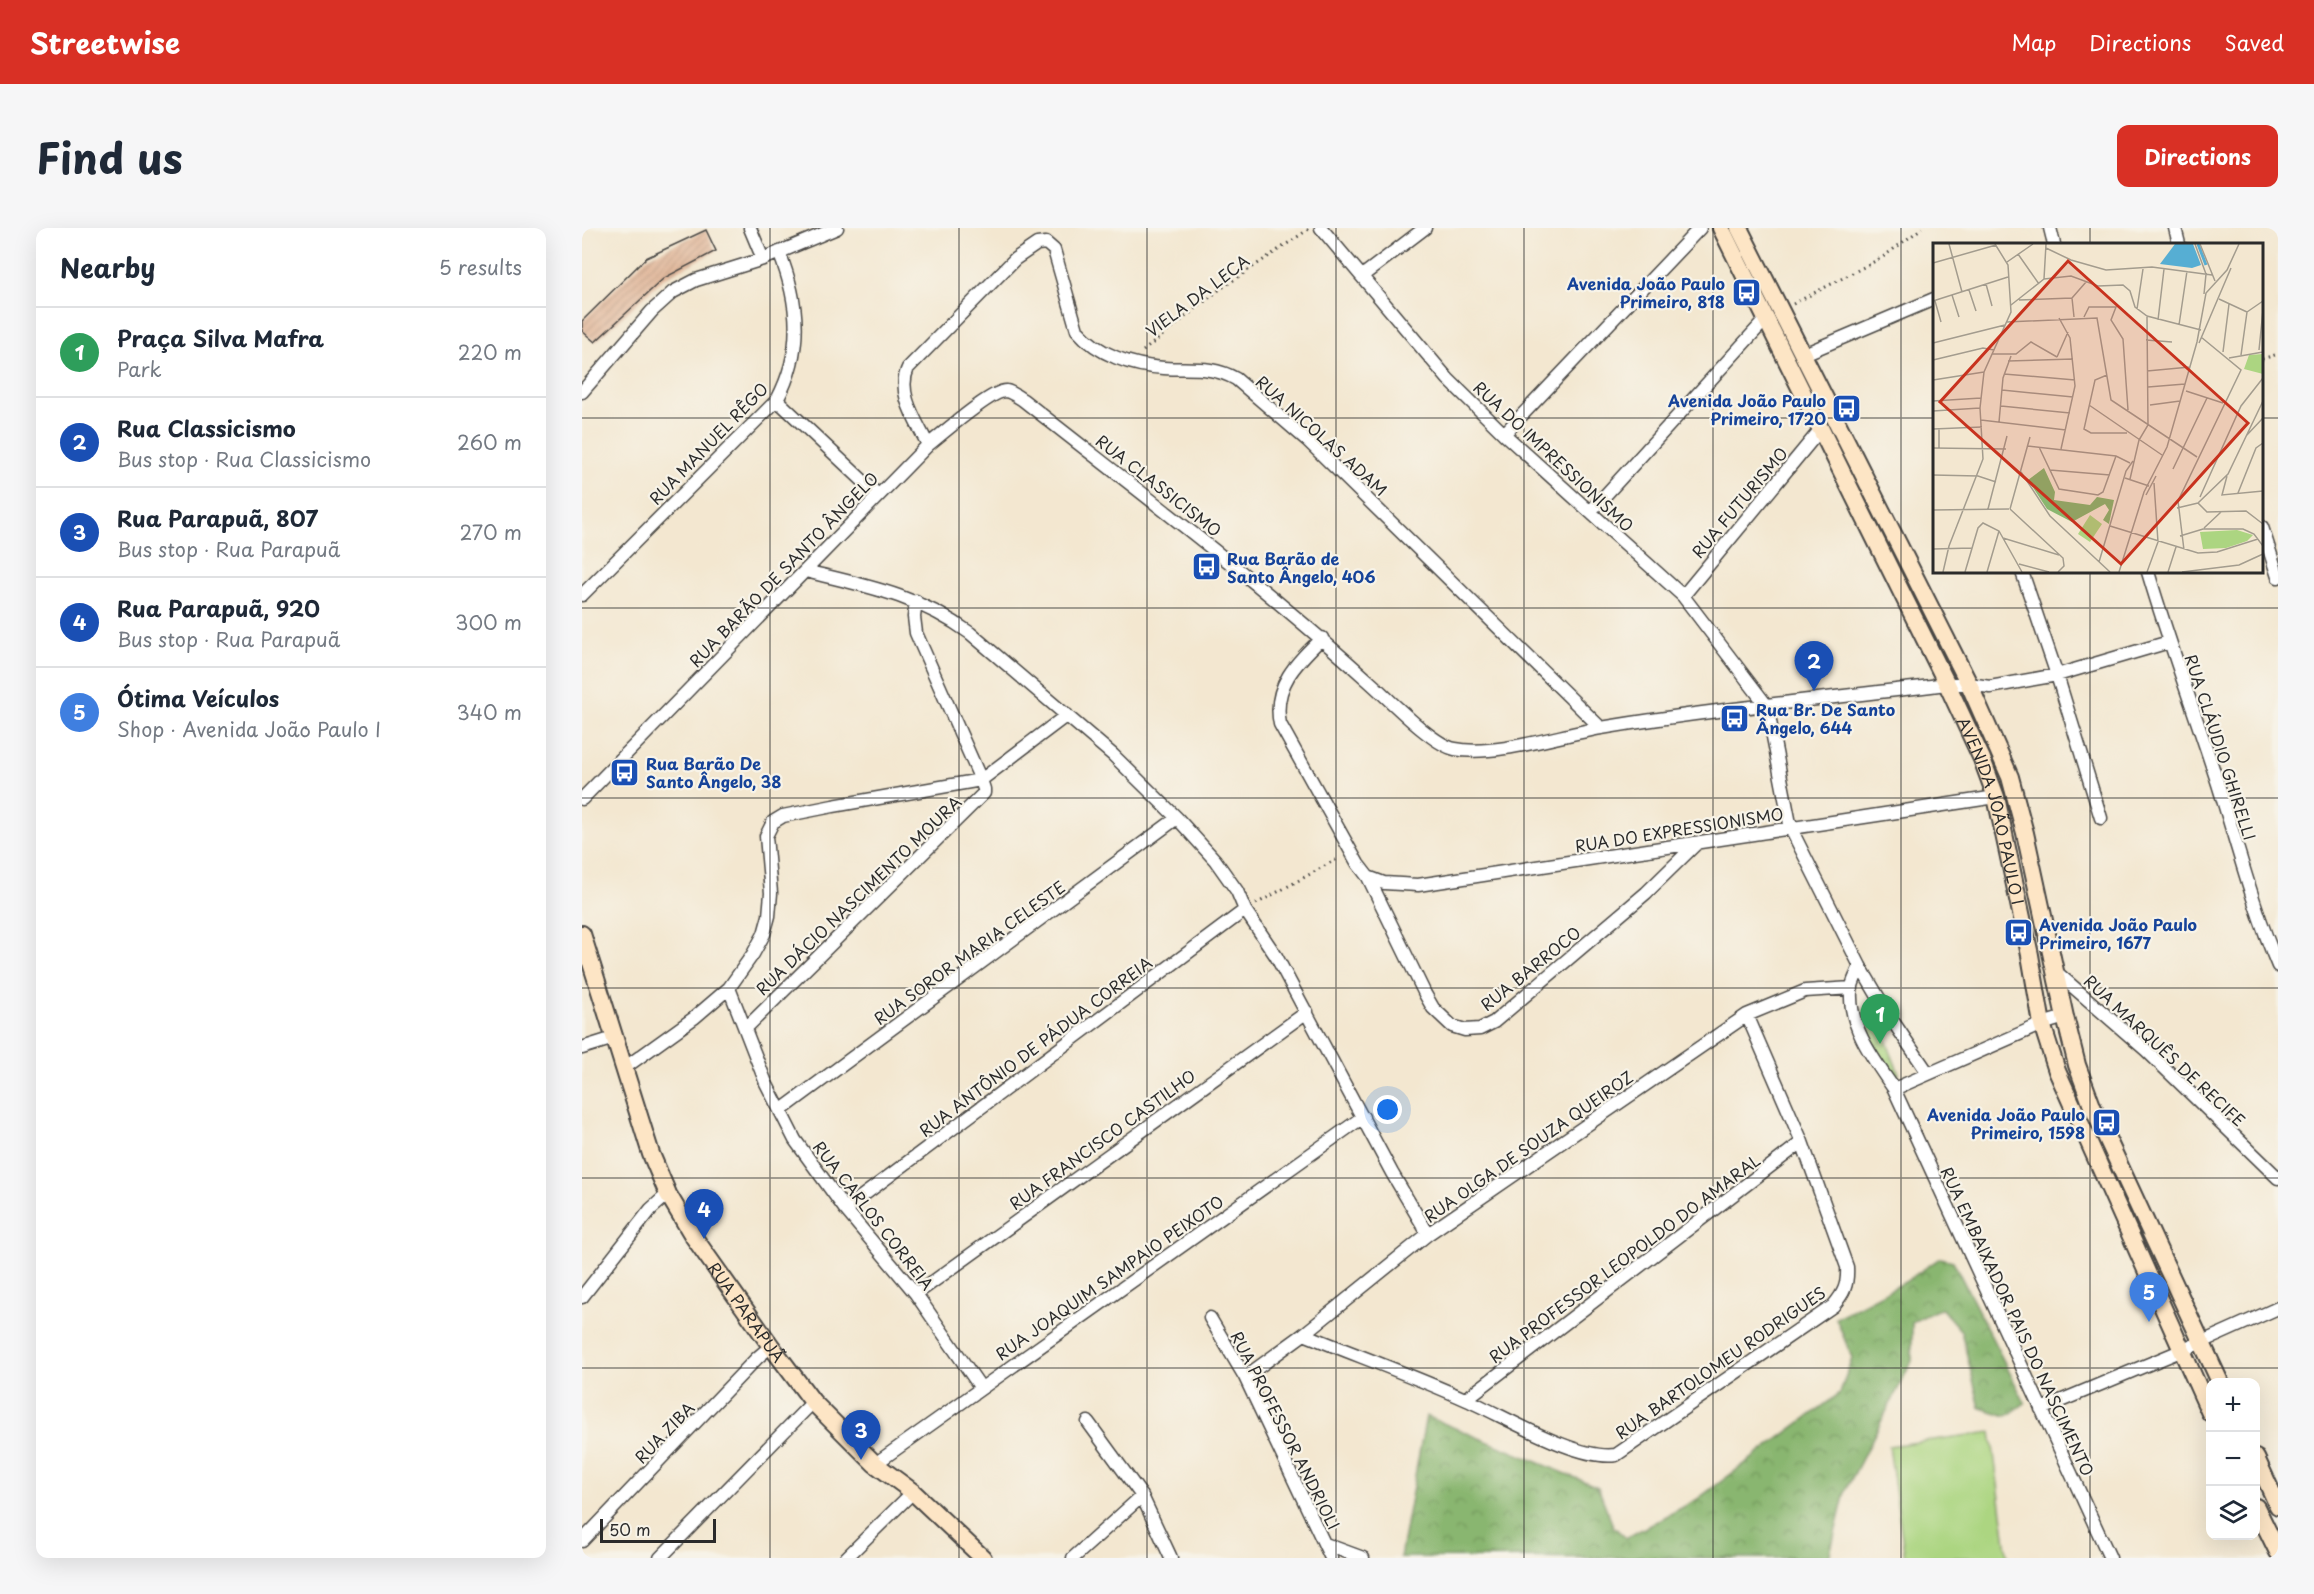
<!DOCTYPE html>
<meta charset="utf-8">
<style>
:root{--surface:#fff;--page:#f6f6f7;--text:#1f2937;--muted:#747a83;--line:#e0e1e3;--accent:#d93025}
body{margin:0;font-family:"Playpen Sans",sans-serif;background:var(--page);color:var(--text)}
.controls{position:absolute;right:18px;bottom:18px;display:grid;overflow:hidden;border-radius:12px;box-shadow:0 6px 24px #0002}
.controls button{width:54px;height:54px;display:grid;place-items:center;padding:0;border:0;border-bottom:2px solid var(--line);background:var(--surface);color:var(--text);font:30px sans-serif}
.scale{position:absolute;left:18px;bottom:15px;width:116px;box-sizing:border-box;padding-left:6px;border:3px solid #2b2b2b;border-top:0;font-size:16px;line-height:21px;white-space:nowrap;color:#2b2b2b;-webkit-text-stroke:4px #f7f3e8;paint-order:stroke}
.you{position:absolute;left:806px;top:882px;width:21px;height:21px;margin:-15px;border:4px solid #fff;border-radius:50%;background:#1a73e8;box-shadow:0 0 0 9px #1a73e833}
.badge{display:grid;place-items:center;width:39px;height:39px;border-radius:50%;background:var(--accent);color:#fff;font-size:20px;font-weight:700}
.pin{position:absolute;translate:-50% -50px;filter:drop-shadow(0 2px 3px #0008)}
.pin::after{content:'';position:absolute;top:32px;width:21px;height:18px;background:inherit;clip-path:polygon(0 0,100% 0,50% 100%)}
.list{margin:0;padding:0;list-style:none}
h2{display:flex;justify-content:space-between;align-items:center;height:78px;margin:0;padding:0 24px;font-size:26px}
h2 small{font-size:20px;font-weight:400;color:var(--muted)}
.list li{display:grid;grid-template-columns:39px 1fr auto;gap:18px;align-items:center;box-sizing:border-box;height:90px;padding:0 24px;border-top:2px solid var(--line)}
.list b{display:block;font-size:22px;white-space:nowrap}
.list p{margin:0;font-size:20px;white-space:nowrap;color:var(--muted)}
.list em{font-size:20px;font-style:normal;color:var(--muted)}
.icon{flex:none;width:33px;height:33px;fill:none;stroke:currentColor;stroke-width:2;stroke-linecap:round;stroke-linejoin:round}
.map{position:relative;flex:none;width:1696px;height:1330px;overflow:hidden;border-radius:12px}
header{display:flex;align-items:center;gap:36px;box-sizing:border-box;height:84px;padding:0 30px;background:var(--accent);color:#fff}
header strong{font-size:28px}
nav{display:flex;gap:33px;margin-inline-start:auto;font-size:21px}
.intro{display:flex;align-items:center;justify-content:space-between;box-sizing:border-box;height:144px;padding:0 36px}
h1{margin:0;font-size:42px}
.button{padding:15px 27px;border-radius:12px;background:var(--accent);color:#fff;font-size:21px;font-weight:700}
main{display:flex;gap:36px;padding:0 36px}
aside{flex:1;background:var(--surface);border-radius:12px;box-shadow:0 6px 24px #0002}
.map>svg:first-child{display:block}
.green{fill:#acd581;stroke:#6c8056;stroke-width:1.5}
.forest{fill:url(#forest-crowns);stroke:#5a704d;stroke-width:1.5}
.park{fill:url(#park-crowns);stroke:#6c8056;stroke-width:1.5}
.building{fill:url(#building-hatch)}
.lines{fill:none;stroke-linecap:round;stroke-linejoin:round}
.street-casing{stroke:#494744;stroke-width:15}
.secondary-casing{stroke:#494744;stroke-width:20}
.path{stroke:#494744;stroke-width:3;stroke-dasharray:1.5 4.5;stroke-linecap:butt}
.street{stroke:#fff;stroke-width:12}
.secondary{stroke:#fde5c5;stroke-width:16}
.grid{fill:none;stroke:#2b2b2b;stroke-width:1.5;stroke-opacity:0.55}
.labels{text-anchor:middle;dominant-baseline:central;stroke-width:4.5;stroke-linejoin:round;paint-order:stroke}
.transit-label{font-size:16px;font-weight:bold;fill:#164399;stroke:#f7f3e8;text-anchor:start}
.street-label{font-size:16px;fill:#2b2b2b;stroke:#f7f3e8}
.inset-river{fill:none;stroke:#56aed3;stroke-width:3}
.inset-road{fill:none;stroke:#a39c8e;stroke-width:1.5}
.view{fill:#c8321e;fill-opacity:0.15;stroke:#c8321e;stroke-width:3}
.inset-edge{fill:none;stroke:#2b2b2b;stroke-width:3}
</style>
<header>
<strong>Streetwise</strong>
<nav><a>Map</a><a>Directions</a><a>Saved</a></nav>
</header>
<div class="intro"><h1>Find us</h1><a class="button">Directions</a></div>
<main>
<aside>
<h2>Nearby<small>5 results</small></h2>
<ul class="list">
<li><span class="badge" style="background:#2e9e5b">1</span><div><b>Praça Silva Mafra</b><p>Park</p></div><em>220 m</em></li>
<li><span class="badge" style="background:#1a4fb4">2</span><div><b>Rua Classicismo</b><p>Bus stop · Rua Classicismo</p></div><em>260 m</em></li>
<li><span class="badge" style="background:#1a4fb4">3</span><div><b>Rua Parapuã, 807</b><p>Bus stop · Rua Parapuã</p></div><em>270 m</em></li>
<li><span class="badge" style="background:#1a4fb4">4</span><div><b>Rua Parapuã, 920</b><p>Bus stop · Rua Parapuã</p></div><em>300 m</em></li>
<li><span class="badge" style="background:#3f7fe0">5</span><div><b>Ótima Veículos</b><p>Shop · Avenida João Paulo I</p></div><em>340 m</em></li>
</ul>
</aside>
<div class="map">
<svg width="1696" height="1330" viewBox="0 0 1696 1330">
<defs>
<pattern id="forest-crowns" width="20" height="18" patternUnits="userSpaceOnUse" patternTransform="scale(1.5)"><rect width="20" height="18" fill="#89b66f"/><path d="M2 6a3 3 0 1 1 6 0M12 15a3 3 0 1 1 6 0" fill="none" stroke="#70945b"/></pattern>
<pattern id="park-crowns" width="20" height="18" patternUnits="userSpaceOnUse" patternTransform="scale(1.5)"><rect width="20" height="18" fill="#acd581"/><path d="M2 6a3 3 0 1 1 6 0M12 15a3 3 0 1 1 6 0" fill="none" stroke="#94b770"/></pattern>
<pattern id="building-hatch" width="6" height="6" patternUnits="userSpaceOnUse" patternTransform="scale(1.5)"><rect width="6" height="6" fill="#e1b89b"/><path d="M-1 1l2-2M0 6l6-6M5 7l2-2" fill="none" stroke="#c19e86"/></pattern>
</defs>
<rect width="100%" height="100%" fill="#f7f3e8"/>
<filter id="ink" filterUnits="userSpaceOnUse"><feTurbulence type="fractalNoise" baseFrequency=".0167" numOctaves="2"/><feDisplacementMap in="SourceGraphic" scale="12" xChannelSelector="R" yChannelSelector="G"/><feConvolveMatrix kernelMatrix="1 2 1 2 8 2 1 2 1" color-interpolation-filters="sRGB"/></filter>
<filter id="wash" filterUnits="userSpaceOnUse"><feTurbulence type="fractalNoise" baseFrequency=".008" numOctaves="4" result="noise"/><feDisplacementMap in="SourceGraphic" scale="24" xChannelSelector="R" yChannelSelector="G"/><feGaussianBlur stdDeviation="1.35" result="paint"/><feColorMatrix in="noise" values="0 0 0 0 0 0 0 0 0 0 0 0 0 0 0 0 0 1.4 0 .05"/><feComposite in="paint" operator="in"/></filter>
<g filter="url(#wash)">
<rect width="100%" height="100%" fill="#f3e7d0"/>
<path class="green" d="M1409 1204 1426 1330H1323L1307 1218Z"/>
<path class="forest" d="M1358 1030 1371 1033 1443 1175 1425 1188 1398 1180 1379 1103 1359 1080 1330 1094V1133L1263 1264 1247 1330 818 1329 844 1188 1016 1259 1031 1298 1044 1310 1114 1272 1258 1165 1270 1130 1254 1090 1323 1054Z"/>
<path class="park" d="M1286 777 1294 786 1317 846 1306 852 1276 787Z"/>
<g id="blocks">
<path class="building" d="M124 2 134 23 82 50 13 114 0 103V93L64 30Z"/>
</g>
</g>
<g filter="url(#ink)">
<use href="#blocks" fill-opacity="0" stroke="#494744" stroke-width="1.5"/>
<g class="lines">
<defs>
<path id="street" d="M168 0 181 31
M739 0 866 151 922 206 1101 368 1185 478 1209 601 1278 738 1308 789 1346 845
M1468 0 1472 16
M1593 0 1597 16
M780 48 843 0
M1222 126 1352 71
M0 164 70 83 91 64 114 52 181 31 255 0
M195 172 296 267
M922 206 1118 0
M346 217C335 194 314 165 326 140L433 31 455 16 464 15 472 22 495 102C516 127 550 138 582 140 608 142 630 137 654 151L725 212 1019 500
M1008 284 1183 92
M1680 299 1696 349
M223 343C285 358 335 367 388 405L531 527 595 590 633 632 655 663 663 682 694 728 810 945 846 1006
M1440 344 1475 447 1519 590
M1566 344C1587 415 1613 485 1636 556 1655 616 1671 679 1696 738
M0 367 195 172C221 123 218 76 197 24
M1101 368 1238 202
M740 410C715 434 690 458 698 496L776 636 786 649 843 766 851 780 870 798 883 802 898 801 912 794 1064 665 1114 616
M0 571 346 217C360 206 410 162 424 163 430 164 436 169 441 172 559 265 679 355 790 456 808 472 851 517 873 521 913 529 977 507 1019 500 1133 481 1250 470 1365 456H1387L1408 459 1475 447 1587 414
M786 649 802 655 836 657 1414 569
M1278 738C1275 746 1269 756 1269 764 1267 800 1293 833 1312 861L1528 1330
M1474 744 1564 822 1696 950
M147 760 184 855 213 912 263 981 334 1066 399 1160
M163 801 402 565V561L399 552 334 405 332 389 334 373
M0 820 32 810
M41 841 112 790 147 760 171 726 182 706 187 688 189 665 184 608 191 594 201 588 251 578 399 552 485 487
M1312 861 1460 796 1483 789
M198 883 595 590
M263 981 663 682
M334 1066 725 784
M0 1069 69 981 86 966
M628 1090 663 1149 749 1330
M722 1106C776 1128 832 1148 885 1172 922 1188 996 1233 1034 1227L1251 1078C1262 1065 1266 1057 1265 1039L1220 914 1165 787
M663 1149 722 1106 846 1006 1165 787 1223 763 1270 760
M884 1171 1220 914
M1459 1181 1620 1114 1696 1080
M506 1194 560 1268 589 1330
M293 1236 781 889
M0 1313 175 1130 189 1118
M743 1316 781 1330
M78 1330 231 1174
M264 1330 331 1264
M491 1330 560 1268"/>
<g id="secondary">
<path id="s1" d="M1139 0 1365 456 1400 531 1414 569 1448 727 1460 796 1475 843 1628 1185"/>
<path d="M1157 0 1387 456 1428 549 1443 605 1483 789 1495 837 1510 878 1638 1154"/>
<path id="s2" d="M0 706 69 926 86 966 111 1008 189 1118 231 1174 293 1236 331 1264 401 1330"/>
<path d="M1674 1230 1696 1278"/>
<path d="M1674 1279 1696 1324"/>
</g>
</defs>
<use href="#street" class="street-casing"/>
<use href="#secondary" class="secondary-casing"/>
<path class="path" d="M1211 76 1301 29 1340 0
M561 123 637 62 727 1
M1680 131 1696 126
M674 676 757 630"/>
<use href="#street" class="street"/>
<use href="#secondary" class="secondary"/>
</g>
</g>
<path class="grid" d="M188 0V1330M377 0V1330M565 0V1330M754 0V1330M942 0V1330M1131 0V1330M1319 0V1330M1508 0V16M0 190H1352M1680 190H1696M1508 344V1330M0 380H1696M0 570H1696M0 760H1696M0 950H1696M0 1140H1696"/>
<defs>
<symbol id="bus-square" viewBox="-11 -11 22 22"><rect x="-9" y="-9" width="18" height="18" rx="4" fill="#1a4fb4" stroke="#f7f3e8"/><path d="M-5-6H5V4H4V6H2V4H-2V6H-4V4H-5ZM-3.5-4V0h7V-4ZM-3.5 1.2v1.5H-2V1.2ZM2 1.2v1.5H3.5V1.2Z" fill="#fff"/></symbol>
</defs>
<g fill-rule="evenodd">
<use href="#bus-square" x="1148" y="48" width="33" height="33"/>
<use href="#bus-square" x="1248" y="164" width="33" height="33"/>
<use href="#bus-square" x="608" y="322" width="33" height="33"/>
<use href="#bus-square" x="1136" y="474" width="33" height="33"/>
<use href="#bus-square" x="26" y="528" width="33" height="33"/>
<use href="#bus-square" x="1420" y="688" width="33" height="33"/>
<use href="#bus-square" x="1508" y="878" width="33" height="33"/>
</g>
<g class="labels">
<g class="transit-label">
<text x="1143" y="55" text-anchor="end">Avenida João Paulo<tspan x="1143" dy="18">Primeiro, 818</tspan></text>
<text x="1244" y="172" text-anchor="end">Avenida João Paulo<tspan x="1244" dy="18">Primeiro, 1720</tspan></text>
<text x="645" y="330">Rua Barão de<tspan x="645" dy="18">Santo Ângelo, 406</tspan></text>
<text x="1174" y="481">Rua Br. De Santo<tspan x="1174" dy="18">Ângelo, 644</tspan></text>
<text x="64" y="535">Rua Barão De<tspan x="64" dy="18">Santo Ângelo, 38</tspan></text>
<text x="1457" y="696">Avenida João Paulo<tspan x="1457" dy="18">Primeiro, 1677</tspan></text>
<text x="1503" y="886" text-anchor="end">Avenida João Paulo<tspan x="1503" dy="18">Primeiro, 1598</tspan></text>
</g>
<g class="street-label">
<text transform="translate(615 67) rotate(-37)">VIELA DA LECA</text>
<text transform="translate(740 207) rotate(42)">RUA NICOLAS ADAM</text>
<text transform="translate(126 215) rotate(-46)">RUA MANUEL RÊGO</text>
<text transform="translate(972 228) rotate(43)">RUA DO IMPRESSIONISMO</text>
<text transform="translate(577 257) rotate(38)">RUA CLASSICISMO</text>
<text transform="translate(1157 274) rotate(-50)">RUA FUTURISMO</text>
<text transform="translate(201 341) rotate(-46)">RUA BARÃO DE SANTO ÂNGELO</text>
<text transform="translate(1639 519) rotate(72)">RUA CLÁUDIO GHIRELLI</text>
<text stroke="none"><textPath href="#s1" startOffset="644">AVENIDA JOÃO PAULO I</textPath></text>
<text transform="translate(1097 601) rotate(-9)">RUA DO EXPRESSIONISMO</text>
<text transform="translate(276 667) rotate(-44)">RUA DÁCIO NASCIMENTO MOURA</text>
<text transform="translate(387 724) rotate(-36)">RUA SOROR MARIA CELESTE</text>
<text transform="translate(948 740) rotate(-39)">RUA BARROCO</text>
<text transform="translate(453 818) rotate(-37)">RUA ANTÔNIO DE PÁDUA CORREIA</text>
<text transform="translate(1583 822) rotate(43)">RUA MARQUÊS DE RECIFE</text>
<text transform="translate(520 911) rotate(-36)">RUA FRANCISCO CASTILHO</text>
<text transform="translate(946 918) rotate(-35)">RUA OLGA DE SOUZA QUEIROZ</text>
<text transform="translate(292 987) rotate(52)">RUA CARLOS CORREIA</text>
<text transform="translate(1042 1030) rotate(-37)">RUA PROFESSOR LEOPOLDO DO AMARAL</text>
<text transform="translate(527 1049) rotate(-35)">RUA JOAQUIM SAMPAIO PEIXOTO</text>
<text stroke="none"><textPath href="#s2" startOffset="416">RUA PARAPUÃ</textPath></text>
<text transform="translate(1436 1093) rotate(65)">RUA EMBAIXADOR PAIS DO NASCIMENTO</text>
<text transform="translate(1138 1134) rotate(-35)">RUA BARTOLOMEU RODRIGUES</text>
<text transform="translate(704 1202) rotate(63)">RUA PROFESSOR ANDRIOLI</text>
<text transform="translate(82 1204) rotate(-46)">RUA ZIBA</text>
</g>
</g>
<g transform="translate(1351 15)">
<rect width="330" height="330" fill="#f3e7d0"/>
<path d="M157 272 169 281 157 299 145 291Z" fill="#acd581"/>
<path d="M111 225 122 249 121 257 157 262 164 254 181 257 176 281 170 277 176 267 172 261 139 279 114 266 95 237Z" fill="#89b66f"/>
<path d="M330 111V131L311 126 316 112ZM304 287 320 292 314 298 293 305 270 306 267 289Z" fill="#acd581"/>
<path d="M242 1H260L268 22 259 25 227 21Z" fill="#56aed3"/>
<path class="inset-river" d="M265 1 273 22"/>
<path class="inset-road" d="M16 1 29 49M262 1 273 31 271 51M267 1 282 38M113 5 138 17 173 27 219 24 279 32M85 11 106 41M74 19 100 1M0 20 63 2M111 36 138 33 165 43 190 42 197 48 202 64 214 73 268 87M111 36 113 1M53 41 59 63M36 47 43 68M19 52 26 74M139 55 141 74M286 56 314 69M86 57 139 55 153 39M0 58 75 34M2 58 8 79M78 62 111 36M204 66 210 26M314 69 330 58M151 74 156 64H183L178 77 190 96 195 167M126 75 137 95 142 143 128 206M225 77 231 26M74 79 164 75 178 157 264 214M246 82 254 28M213 97 239 99M0 100 72 82M266 100 298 25M326 107 330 67M290 109 296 61M59 111H83L98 99 124 114M308 112 314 69M124 114 135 89M296 115 330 109M0 117 50 105 61 107M75 118 140 116M214 128 257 124M71 131 142 137M174 132 162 137 151 186 158 190H194M0 137 51 129M215 144 252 141M69 147 140 154M253 148 290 160M0 158 48 155M330 158 295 231 265 260 274 269 313 268 330 281M156 162 229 212M217 162 247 158M68 163 137 170M0 168 47 165M48 177 133 187M66 179 70 135 78 113M0 186 49 184M6 186V206M313 193 330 175M95 203 183 213 197 220M330 203V227M106 204 126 246 165 252 170 249 183 213M0 205 73 206M240 226 274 155M117 227 177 232M88 229 117 273 177 329M0 232 45 233 63 239M294 233 289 252 330 248M192 235 216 243M197 236 206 197 215 182 214 74M305 250 323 205 330 200M213 252 223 233M267 254 308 163 330 135M244 265 265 260M55 266 74 193M77 266 130 315 131 323 125 329M77 266 97 194M0 267 76 266M177 283 265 310 284 309 325 296M271 285 288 269M247 293 270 286H310L321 291 330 303M70 295 126 312M0 306 39 305M251 307 245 258 308 127 268 94M166 319 193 228 200 218M86 321 116 329M10 329 16 303 50 216 47 165 51 129 78 69 75 22 62 1M32 329 45 285 50 280 66 288 89 329M54 329 66 288M186 329 211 249 234 204 264 99 273 50 294 27 306 1M214 329 225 299 221 240M235 329 243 304M249 329 306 322 330 311"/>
<path class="view" d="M135 18 315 180 188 321 7 159Z"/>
<rect width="330" height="330" class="inset-edge"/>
</g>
</svg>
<div class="controls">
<button>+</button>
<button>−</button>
<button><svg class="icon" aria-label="layers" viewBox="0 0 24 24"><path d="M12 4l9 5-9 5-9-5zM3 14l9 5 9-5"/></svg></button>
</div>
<div class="scale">50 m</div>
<div class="you"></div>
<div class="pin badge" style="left:1298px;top:816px;background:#2e9e5b">1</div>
<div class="pin badge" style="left:1232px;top:463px;background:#1a4fb4">2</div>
<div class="pin badge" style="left:279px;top:1232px;background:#1a4fb4">3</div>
<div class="pin badge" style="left:122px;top:1011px;background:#1a4fb4">4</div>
<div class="pin badge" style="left:1567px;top:1094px;background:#3f7fe0">5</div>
</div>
</main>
